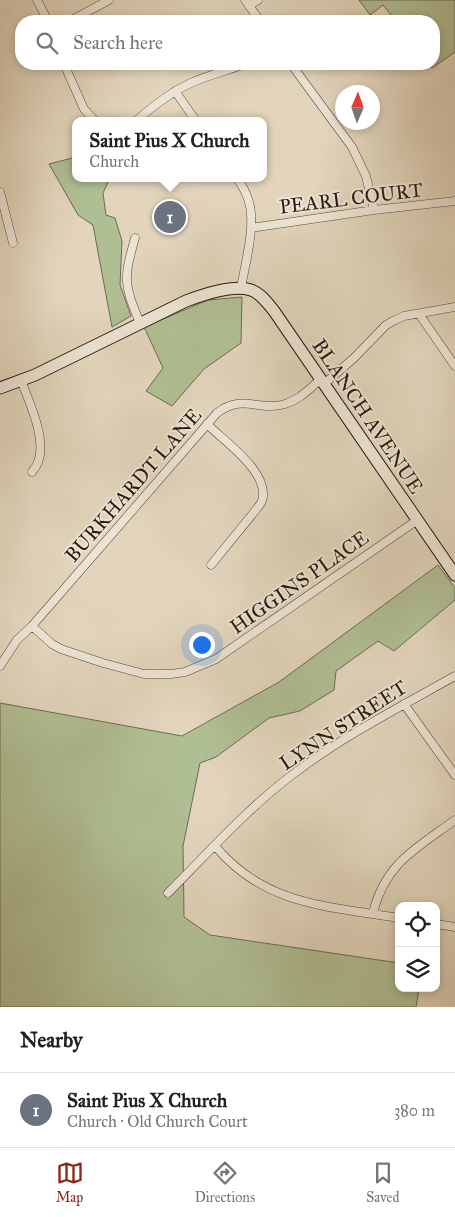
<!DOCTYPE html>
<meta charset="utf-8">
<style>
:root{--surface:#fff;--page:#f6f6f6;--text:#202124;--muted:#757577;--line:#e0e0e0;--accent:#8f2418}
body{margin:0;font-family:"IM FELL Great Primer",serif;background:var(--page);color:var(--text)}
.controls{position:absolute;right:15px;bottom:15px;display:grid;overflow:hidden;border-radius:10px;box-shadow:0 2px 8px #0003}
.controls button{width:45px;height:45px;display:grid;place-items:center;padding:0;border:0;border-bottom:1px solid var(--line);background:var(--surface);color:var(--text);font:25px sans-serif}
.compass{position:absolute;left:335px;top:85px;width:45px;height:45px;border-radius:50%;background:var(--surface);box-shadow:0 2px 8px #0003;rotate:2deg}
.you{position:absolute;left:201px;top:644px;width:18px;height:18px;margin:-12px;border:4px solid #fff;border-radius:50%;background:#1a73e8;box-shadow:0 0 0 8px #1a73e833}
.badge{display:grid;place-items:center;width:32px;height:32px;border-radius:50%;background:var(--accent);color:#fff;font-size:16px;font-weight:700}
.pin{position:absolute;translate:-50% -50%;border:2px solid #fff;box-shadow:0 1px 5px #0006}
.popup{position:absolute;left:72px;top:117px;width:195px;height:65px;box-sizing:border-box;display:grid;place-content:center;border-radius:10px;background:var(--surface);filter:drop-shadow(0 1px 4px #0005);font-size:16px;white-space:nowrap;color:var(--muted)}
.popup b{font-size:19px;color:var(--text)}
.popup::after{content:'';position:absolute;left:50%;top:100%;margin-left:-10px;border:10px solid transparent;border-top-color:var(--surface)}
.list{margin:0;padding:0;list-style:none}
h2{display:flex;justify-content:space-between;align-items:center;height:65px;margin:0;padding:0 20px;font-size:21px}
h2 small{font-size:16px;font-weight:400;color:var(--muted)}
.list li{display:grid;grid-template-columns:32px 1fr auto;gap:15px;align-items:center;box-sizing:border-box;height:75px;padding:0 20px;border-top:1px solid var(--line)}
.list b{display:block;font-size:19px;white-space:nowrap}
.list p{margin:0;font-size:16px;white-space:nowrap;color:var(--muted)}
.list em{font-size:16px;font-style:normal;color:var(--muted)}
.icon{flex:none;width:28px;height:28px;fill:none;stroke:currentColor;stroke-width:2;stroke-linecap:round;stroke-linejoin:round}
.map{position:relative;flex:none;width:455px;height:1007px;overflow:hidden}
.search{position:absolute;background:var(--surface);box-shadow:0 2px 8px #0003;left:15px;right:15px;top:15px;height:55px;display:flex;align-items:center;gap:12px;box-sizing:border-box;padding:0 18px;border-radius:20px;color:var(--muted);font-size:19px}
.sheet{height:140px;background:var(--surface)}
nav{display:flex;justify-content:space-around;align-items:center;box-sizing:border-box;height:70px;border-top:1px solid var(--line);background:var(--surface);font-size:14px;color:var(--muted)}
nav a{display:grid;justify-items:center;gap:2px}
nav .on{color:var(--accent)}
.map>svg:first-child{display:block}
.green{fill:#b0be93;stroke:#6c6c52}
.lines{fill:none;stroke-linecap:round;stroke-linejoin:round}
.street-casing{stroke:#56483b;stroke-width:9}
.secondary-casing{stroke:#271910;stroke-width:13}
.street{stroke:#ece4d3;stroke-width:8}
.secondary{stroke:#ece4d3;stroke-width:11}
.labels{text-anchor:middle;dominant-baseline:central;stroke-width:4;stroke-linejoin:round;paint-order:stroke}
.street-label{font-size:20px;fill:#271910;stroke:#ece4d3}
</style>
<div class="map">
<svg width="455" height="1007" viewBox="0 0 455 1007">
<rect width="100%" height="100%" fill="#e2d5bc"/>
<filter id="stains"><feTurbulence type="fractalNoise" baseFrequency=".004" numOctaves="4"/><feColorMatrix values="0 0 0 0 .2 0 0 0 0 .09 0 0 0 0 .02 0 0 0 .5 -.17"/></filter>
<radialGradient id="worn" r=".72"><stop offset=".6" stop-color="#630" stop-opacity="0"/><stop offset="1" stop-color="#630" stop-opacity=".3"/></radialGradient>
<path class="green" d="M359 0H455V52L432 68 428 64H434V21H396L383 5 370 15Z
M76 157V178H110L103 193 106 215 115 218 122 241 120 285 131 316 112 327 93 225 78 215 49 164Z
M242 297 241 343 204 369 172 406 146 391 163 368 144 327 208 300Z
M438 565 455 588V600L394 651 378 641 336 671 334 690 300 711 269 718 216 757 200 763 183 846 184 917 210 935 399 963V988H419L416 1007H0V703L182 736 279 682Z"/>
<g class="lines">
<defs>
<path id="street" d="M37 0 48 21
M245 0 260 21
M249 6 258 0
M70 21 109 0
M64 64 84 109 95 121
M291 64 352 147 366 176 374 210
M175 91 196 121
M136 121C153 106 171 92 191 83 208 75 227 71 244 64
M237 178C241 184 246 192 248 199 257 223 245 264 241 288
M0 192 13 243
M251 228 374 210 455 201
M135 238C123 280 124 284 140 323
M419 314 455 366
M21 380C29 402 47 439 38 462 37 466 34 469 32 472
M324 384 354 358 386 325 395 320 404 316 455 307
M207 424C224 441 271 473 262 501 261 504 257 508 255 511L211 565
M32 626 52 644 61 649 103 663 144 674H171L185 672 216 659 416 521
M0 666 17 640 32 626 217 413C244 393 258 412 285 404 299 400 309 389 320 380
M404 704 455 775
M215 846C265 906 328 906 399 918
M168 893C208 853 247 809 292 775 343 736 400 707 455 676
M373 913C385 863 417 848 455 820
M436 924 455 927"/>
<path id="secondary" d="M0 388 35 375 186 301C202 295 234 284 251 290 261 293 268 304 274 311L455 575"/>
</defs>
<use href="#street" class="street-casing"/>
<use href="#secondary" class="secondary-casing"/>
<use href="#street" class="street"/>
<use href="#secondary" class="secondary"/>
</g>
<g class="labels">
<g class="street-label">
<text transform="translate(351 198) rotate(-7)">PEARL COURT</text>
<text transform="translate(368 416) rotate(56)">BLANCH AVENUE</text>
<text transform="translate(133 485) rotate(-49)">BURKHARDT LANE</text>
<text transform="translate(299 582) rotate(-35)">HIGGINS PLACE</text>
<text transform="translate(343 725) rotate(-33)">LYNN STREET</text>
</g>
</g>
<rect width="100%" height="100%" filter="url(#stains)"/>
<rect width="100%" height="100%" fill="url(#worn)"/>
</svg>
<div class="controls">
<button><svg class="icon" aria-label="locate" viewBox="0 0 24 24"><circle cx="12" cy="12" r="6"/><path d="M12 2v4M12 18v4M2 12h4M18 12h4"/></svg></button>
<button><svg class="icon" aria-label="layers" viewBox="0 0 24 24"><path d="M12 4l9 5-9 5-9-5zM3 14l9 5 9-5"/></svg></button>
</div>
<svg class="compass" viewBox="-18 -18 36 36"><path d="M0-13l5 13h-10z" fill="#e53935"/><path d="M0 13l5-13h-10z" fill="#757577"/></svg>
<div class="you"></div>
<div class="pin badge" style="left:170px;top:217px;background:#6b7280">1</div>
<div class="popup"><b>Saint Pius X Church</b>Church</div>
<div class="search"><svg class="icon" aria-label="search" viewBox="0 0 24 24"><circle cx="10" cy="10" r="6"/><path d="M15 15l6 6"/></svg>Search here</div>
</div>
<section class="sheet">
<h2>Nearby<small></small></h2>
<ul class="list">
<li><span class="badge" style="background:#6b7280">1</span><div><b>Saint Pius X Church</b><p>Church · Old Church Court</p></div><em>380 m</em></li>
</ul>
</section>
<nav>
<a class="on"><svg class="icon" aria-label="map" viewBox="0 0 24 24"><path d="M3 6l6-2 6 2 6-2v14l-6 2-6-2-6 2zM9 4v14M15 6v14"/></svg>Map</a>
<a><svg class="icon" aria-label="directions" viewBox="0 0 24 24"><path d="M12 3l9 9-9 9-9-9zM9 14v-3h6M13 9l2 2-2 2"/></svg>Directions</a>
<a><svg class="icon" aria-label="saved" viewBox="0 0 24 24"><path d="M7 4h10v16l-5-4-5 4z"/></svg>Saved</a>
</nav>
